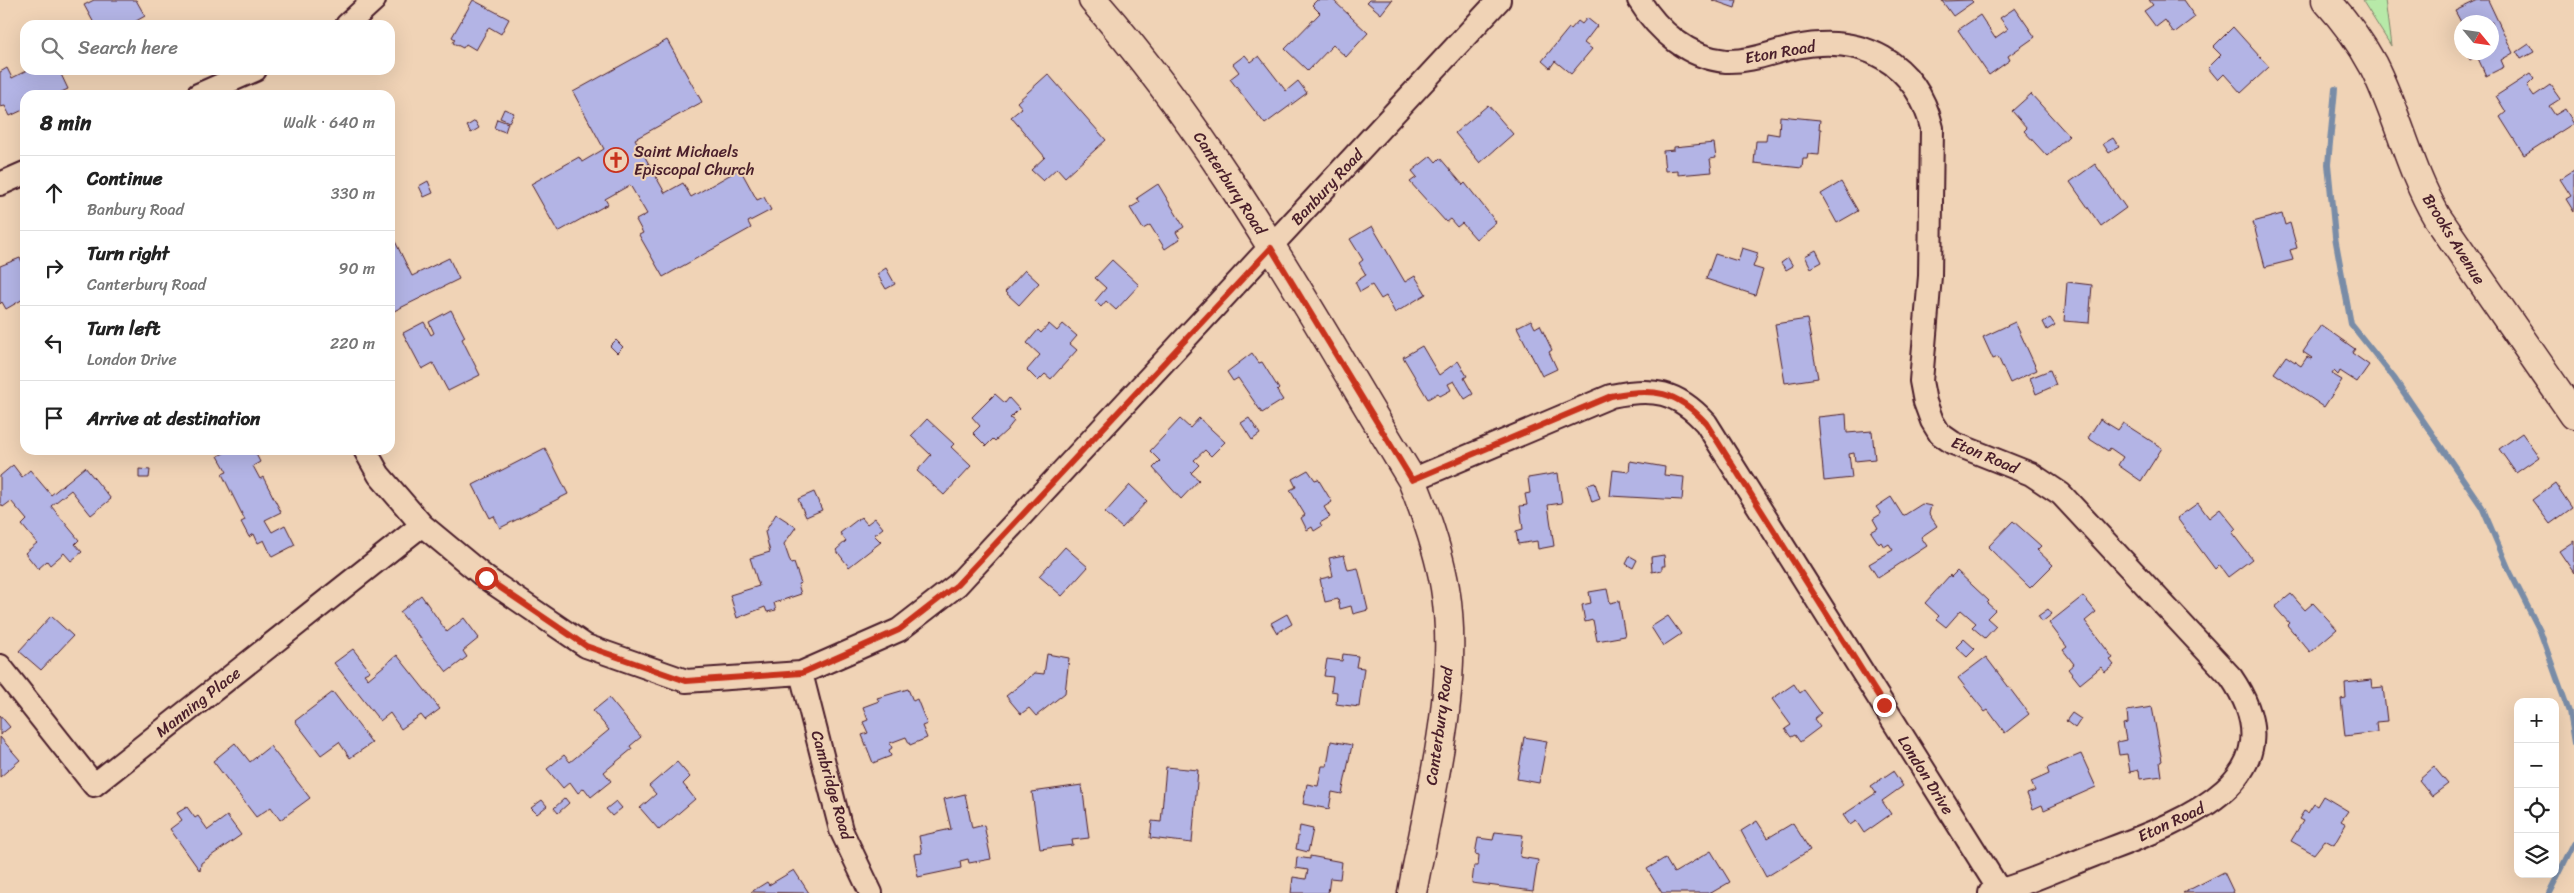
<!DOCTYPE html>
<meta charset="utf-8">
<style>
:root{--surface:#fff;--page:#f2f2f2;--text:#222;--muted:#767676;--line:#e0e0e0}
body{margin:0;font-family:Sriracha,sans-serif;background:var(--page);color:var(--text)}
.controls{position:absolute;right:15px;bottom:15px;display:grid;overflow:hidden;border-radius:10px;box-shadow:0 5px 20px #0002}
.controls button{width:45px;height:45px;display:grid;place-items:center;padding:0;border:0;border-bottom:1px solid var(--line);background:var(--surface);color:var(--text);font:25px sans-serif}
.compass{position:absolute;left:2454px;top:15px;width:45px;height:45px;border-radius:50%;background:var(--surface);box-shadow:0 5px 20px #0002;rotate:119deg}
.stop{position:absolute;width:15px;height:15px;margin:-11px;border:4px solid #c8321e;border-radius:50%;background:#fff}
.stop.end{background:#c8321e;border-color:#fff;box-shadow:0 1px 5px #0008}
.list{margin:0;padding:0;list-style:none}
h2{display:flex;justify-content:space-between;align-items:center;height:65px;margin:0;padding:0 20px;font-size:21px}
h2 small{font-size:16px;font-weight:400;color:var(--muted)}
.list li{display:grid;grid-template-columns:32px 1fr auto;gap:15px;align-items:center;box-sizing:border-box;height:75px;padding:0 20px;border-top:1px solid var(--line)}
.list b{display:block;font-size:19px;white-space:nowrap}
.list p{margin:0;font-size:16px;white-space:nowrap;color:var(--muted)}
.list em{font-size:16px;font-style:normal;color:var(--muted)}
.icon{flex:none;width:28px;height:28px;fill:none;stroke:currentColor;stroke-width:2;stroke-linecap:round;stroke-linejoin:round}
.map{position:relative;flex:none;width:2574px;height:893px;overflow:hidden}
.search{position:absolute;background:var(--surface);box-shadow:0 5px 20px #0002;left:20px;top:20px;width:375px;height:55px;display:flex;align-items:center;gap:12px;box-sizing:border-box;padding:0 18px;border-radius:15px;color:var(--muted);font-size:19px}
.panel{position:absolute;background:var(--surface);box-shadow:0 5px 20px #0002;left:20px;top:90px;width:375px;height:365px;border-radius:15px}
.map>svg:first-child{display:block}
.green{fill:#b7e9a8;stroke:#80846a}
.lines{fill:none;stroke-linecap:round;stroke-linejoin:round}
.stream{stroke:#798ca7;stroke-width:6}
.building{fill:#b3b4e5;stroke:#4a1f2b}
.minor-casing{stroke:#4a1f2b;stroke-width:26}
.tertiary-casing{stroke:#4a1f2b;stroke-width:31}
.minor{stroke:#f0d3b6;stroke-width:22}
.tertiary{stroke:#f0d3b6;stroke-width:28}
.route{stroke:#c8321e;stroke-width:6}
.labels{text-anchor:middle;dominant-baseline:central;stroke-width:4;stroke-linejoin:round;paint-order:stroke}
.street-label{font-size:16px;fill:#4a1f2b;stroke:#f0d3b6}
.poi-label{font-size:16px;fill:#4a1f2b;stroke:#f0d3b6;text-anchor:start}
</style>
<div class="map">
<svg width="2574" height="893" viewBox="0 0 2574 893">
<rect width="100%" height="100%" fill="#f0d3b6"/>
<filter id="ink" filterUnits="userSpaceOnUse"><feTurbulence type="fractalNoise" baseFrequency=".02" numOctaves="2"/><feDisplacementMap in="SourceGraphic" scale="10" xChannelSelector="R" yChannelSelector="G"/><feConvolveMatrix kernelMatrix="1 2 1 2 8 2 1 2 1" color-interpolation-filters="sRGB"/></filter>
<g filter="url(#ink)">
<path class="green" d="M2362 0H2385L2391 46Z"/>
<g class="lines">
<path class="stream" d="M2335 89 2328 164 2335 237 2351 324 2394 378 2482 507 2509 570 2540 631 2569 712 2574 743
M2549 893 2574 843"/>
</g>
<path class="building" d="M94 0H136L145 16 129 25H95L84 5Z
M473 0 509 19 501 34 489 27 476 50 466 44 463 48 453 43 455 39 452 37Z
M1317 0H1333L1368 33 1346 57 1333 45 1308 71 1285 49 1320 13 1312 5Z
M1369 0H1392L1381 14 1367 2Z
M1712 0H1737L1735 8Z
M1971 0 1973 2 1953 16 1942 1Z
M2149 0H2183L2195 17 2174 33 2165 20 2156 27 2144 11 2153 5Z
M2478 0H2488L2513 53 2501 60 2504 67 2486 76 2477 56 2470 60 2466 52H2492V22L2462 24 2455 11Z
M2015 8 2035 37 2008 56 2010 60 1989 75 1958 30 1980 15 1995 38 2008 29 2000 18Z
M1587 18 1597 26 1584 43 1592 49 1571 74 1555 61 1550 68 1542 61 1569 28 1571 29 1578 21 1582 24Z
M2233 27 2269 67 2241 93 2224 74 2218 80 2208 68 2221 55 2213 47Z
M667 40 702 102 635 139 665 193 683 183 691 197 740 169 757 200 764 197 771 210 748 222 751 228 663 277 639 235 643 233 636 220 647 214 630 185 605 199 608 204 558 232 531 184 579 157 582 162 604 149 573 92Z
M2529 44 2534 52 2521 59 2517 52Z
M1245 55 1251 62 1259 56 1286 91 1298 81 1307 93 1265 124 1230 79 1239 72 1233 64Z
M7 68 12 78 28 70H59L68 89 55 95H25V109L10 116 5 106 0 107V72Z
M1048 74 1106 140 1065 177 1057 168 1043 181 1031 170 1045 157 1011 117 1022 108 1017 102Z
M2530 74 2534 79 2527 86 2534 96 2550 85 2560 99 2549 106 2555 115 2565 109 2574 123 2524 155 2500 117 2506 112 2496 96Z
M2031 94 2069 136 2047 156 2024 131 2027 128 2012 111Z
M1488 105 1513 134 1480 163 1455 133Z
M504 109 514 113 509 122 500 118Z
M1780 116 1820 120 1819 129H1821L1819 155 1808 154 1807 159H1803L1802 168 1754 163 1756 141H1766L1767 133 1779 135Z
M497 119 508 123 505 132 494 128Z
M475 121 479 128 471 133 467 126Z
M2113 138 2119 147 2109 153 2103 144Z
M1714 143 1716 158 1710 159 1712 172 1678 175V170L1665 171 1663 151 1674 150V147Z
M1431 156 1436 162 1440 158 1463 185 1465 183 1496 222 1476 239 1462 223 1457 227 1450 219 1446 222 1410 182 1417 177 1412 171Z
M2095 164 2126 208 2101 226 2070 182Z
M2574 170V212L2566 199 2571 196 2560 179Z
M428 181 433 193 424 197 419 186Z
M1841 182 1858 211 1837 223 1821 194Z
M1158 184 1184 227 1176 232 1180 239 1165 249 1150 225 1143 229 1130 208 1140 202 1137 198Z
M2282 214 2285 225 2290 223 2297 248 2290 250 2293 260 2265 267 2253 222Z
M1372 226 1405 282 1415 276 1426 294 1395 313 1386 296 1381 299 1372 285 1360 292 1355 282 1366 275 1359 263 1363 260 1350 239Z
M390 231 412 276 449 258 459 279 390 313Z
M1742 248 1758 253 1753 267 1763 270 1755 295 1706 279 1715 254 1738 261Z
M1816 250 1822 262 1811 268 1805 256Z
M20 258 25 267V298L6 309 2 302 0 304V266Z
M1788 258 1793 266 1786 270 1781 263Z
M1112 260 1139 285 1116 310 1106 301 1101 307 1095 301 1106 288 1095 278Z
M886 268 895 284 886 289 877 274Z
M1025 270 1039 283 1019 305 1005 292Z
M2067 282 2092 285 2089 323 2064 321Z
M451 310 465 337 462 339 480 375 448 391 433 363 422 369 403 333 424 322 431 335 434 333 429 322Z
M2050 318 2055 325 2047 330 2043 322Z
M1807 319 1818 378 1785 383 1775 324Z
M1531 320 1535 328 1540 325 1552 350 1549 352 1557 369 1542 376 1517 327Z
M2015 322 2037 370 2010 383 1998 357 1993 359 1983 337Z
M1049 324 1057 331 1063 324 1077 336 1070 344 1077 350 1051 379 1045 374 1038 381 1027 370 1040 355 1027 343 1038 330 1041 333Z
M2321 325 2355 349 2352 353 2369 365 2357 382 2340 371 2338 375 2334 371 2332 374 2342 380 2324 407 2274 373 2286 356 2301 366 2307 357 2311 359 2312 358 2303 352Z
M616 340 623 347 617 353 610 346Z
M1422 346 1439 375 1458 361 1467 376 1464 378 1473 394 1465 399 1454 381 1448 384 1451 390 1440 396 1438 393 1428 399 1403 357Z
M1252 353 1259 363 1262 362 1279 389 1277 391 1283 400 1262 413 1238 378 1233 381 1227 372Z
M2050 370 2056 385 2036 394 2030 378Z
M995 394 1005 403 1009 398 1019 409 1010 418 1014 421 1007 430 995 441 993 439 986 446 973 433 980 426 972 417Z
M1846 414 1847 433 1872 431 1875 459 1855 461 1854 453 1849 454 1852 478 1824 481 1818 417Z
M1199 418 1225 442 1211 456 1205 450 1194 460 1199 465 1191 473 1199 480 1181 499 1153 468 1160 461 1150 451 1180 419 1190 428Z
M1249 418 1260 434 1252 440 1241 423Z
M927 419 954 444 951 447 971 466 944 495 917 471 931 455 911 436Z
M2100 419 2118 430 2123 423 2162 448 2141 481 2118 465 2123 457 2110 448 2108 451 2088 438Z
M2522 433 2539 457 2516 473 2499 449Z
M545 448 568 494 500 528 494 516 490 518 473 485Z
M230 450H254L260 462 253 466 260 479 263 477 281 512 265 520 272 532 285 525 295 545 272 557 264 540 258 543 254 534 249 537 241 522 245 520 222 474 227 472 218 456Z
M1630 461 1665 467 1664 475 1684 477 1682 500 1610 496 1613 470 1629 472Z
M13 465 22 477 30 470 51 495 85 467 111 499 91 515 71 490 51 506 79 540 75 544 82 552 71 561 64 553 50 565 47 561 38 569 25 553 37 543 22 525 27 520 11 501 3 507 0 503V476Z
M139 469 150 470 149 478H139Z
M1308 470 1315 480 1318 479 1332 502 1324 507 1330 517 1320 523 1322 526 1314 531 1312 527 1307 530 1301 518 1305 515 1290 490 1296 487 1292 479Z
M1558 473 1562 503 1548 505 1554 546 1538 549 1537 541 1518 544 1516 531 1523 529 1520 506 1527 505 1525 494 1530 493 1528 478Z
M1595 483 1600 499 1592 502 1587 485Z
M2555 483 2572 508 2550 524 2532 500Z
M1130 485 1147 501 1122 528 1105 513Z
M814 492 822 510 806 517 798 499Z
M1891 497 1903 516 1922 504 1931 506 1929 514 1937 526 1921 537 1927 546 1878 578 1869 564 1893 550 1889 544 1884 547 1881 542 1879 544 1871 532 1878 528 1873 519 1881 514 1876 507Z
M2198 503 2209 518 2220 509 2236 529 2232 533 2252 559 2228 577 2219 565 2215 569 2177 518Z
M776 514 796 527 784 544 791 564 794 563 801 583 798 584 801 594 774 603 776 610 767 612 765 607 737 618 730 595 759 586 750 558 770 552 765 532Z
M861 517 867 524 875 518 883 528 874 535 881 542 849 567 836 550 846 541 840 533Z
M2013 521 2041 546 2037 550 2053 565 2030 588 1988 547Z
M2574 541V573L2559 551Z
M1065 547 1088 567 1062 596 1039 576Z
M1344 555 1348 570 1358 568 1368 610 1353 614 1351 606 1340 609 1338 599 1325 602 1320 579 1333 576 1329 558Z
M1664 555 1665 566H1662V570L1652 572 1651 557Z
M1630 556 1637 560 1633 568 1626 564Z
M1957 571 1989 601 1987 603 1995 610 1987 618 1996 626 1985 638 1972 627 1976 623 1961 610 1946 627 1936 619 1939 616 1925 603 1950 575 1951 577Z
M1607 589 1610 603 1619 601 1625 636 1597 641 1593 620 1585 622 1582 605 1591 603 1589 592Z
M2291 594 2305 610 2313 603 2337 629 2310 652 2287 625 2289 623 2275 607Z
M421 595 447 632 464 618 479 638 463 651 467 657 447 672 400 612Z
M2083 596 2096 612 2085 621 2113 658 2110 660 2114 665 2105 672 2101 667 2080 684 2068 669 2074 664 2063 650 2067 647 2049 623Z
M2048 609 2052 614 2042 622 2038 616Z
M1287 614 1292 624 1277 633 1271 623Z
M51 616 73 636 41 670 19 651Z
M1668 616 1681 634 1663 646 1651 627Z
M1964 639 1975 649 1967 657 1956 647Z
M353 649 370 671 364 674 368 679 397 655 440 709 425 720 421 715 401 729 390 713 380 721 334 663Z
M1047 654 1069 658 1065 693 1036 716 1029 708 1021 714 1006 696 1035 673 1044 674Z
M1343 654 1358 656 1356 667 1364 668 1359 707 1336 704 1337 692 1331 691 1333 677 1324 676 1327 659 1342 661Z
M1986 657 2029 714 2005 733 1988 710 1985 712 1958 678Z
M2371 680 2372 688 2383 687 2387 721 2376 722 2377 732 2345 736 2341 699 2346 698 2345 683Z
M1794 684 1800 693 1804 690 1821 713 1814 719 1820 727 1800 742 1795 735 1791 737 1785 729 1791 725 1772 699Z
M908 689 913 701 917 699 927 724 922 726 927 738 910 745 906 737 890 743 892 748 889 750 891 756 873 763 862 735 868 733 863 722 868 720 863 707 879 701 877 698Z
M333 692 372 743 350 758 339 742 321 755 295 721Z
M609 698 641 737 630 746 632 749 604 772 611 781 591 797 584 788 578 793 570 782 563 788 547 769 564 755 570 762 609 730 593 711Z
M2152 707 2162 761 2160 762 2162 776 2140 779 2139 770 2130 772 2127 754 2119 755 2117 742 2126 740 2123 724 2128 723 2127 711Z
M2072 713 2081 719 2075 728 2066 721Z
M0 715 10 727 0 735Z
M0 737 20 760 0 777Z
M1524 737 1547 741 1539 783 1517 779Z
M1331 741 1352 745 1342 794 1332 792 1329 809 1303 804 1307 784 1318 786 1322 766H1327Z
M235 743 250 762 270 746 310 798 280 820 271 807 256 817 213 761Z
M2081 754 2096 787 2044 810 2042 805 2033 809 2027 794 2035 791 2031 782 2049 774 2047 768Z
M677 762 690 777 683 784 695 799 659 830 640 808 656 794 649 786Z
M1166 767 1198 770 1192 843 1150 838 1152 821 1161 822Z
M2434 767 2448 784 2432 796 2419 780Z
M1893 771 1903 786 1882 801 1891 814 1864 833 1856 821 1850 825 1843 815 1876 793 1871 786Z
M1082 785 1089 838 1072 840 1073 845 1040 849 1032 792Z
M965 794 972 828 984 825 991 859 969 863 968 859 960 861 961 868 918 877 914 854 922 853 919 836 951 829 944 799Z
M2323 796 2348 811 2341 821 2346 824 2334 845 2325 840 2314 854 2291 841 2303 821 2299 819 2304 811 2308 813 2314 804 2317 806Z
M565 798 569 803 558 813 554 808Z
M542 800 547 806 537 814 531 808Z
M616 801 622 808 612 816 606 809Z
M187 807 195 818 198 816 208 830 227 816 241 835 201 863 200 871 170 829 182 820 177 813Z
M1757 821 1768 838 1793 823 1810 850 1766 877 1741 831Z
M1300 826 1313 829 1308 852 1296 849Z
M1495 832 1523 835 1520 857 1538 860 1533 891 1472 883 1474 866H1478L1479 855 1475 854 1478 838 1493 840Z
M1711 851 1730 882 1711 893H1662L1647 869 1665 858 1674 873Z
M1310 856 1342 862 1340 879 1330 878 1328 893H1291L1293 877 1306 879 1308 870 1296 868 1297 857 1310 859Z
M794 870 809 893 751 892 767 882 769 885Z
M2224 872 2234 893H2183Z"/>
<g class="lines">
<defs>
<path id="minor" d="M1639 0C1658 31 1689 58 1726 61 1750 62 1773 52 1796 47 1863 34 1916 62 1932 128L1930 276 1921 381 1925 402 1932 421 1940 434 1953 443 2031 474 2061 494 2231 677C2305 784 2170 826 2094 855 2060 868 2025 885 1990 893
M347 25 374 0
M198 95 255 70
M0 184 25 173
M365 450 379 475 422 525 486 578 586 646 686 681 801 673 899 630 957 585 1499 0
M1412 480 1611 396C1653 387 1677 391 1706 423L2000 891
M0 666 94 785 422 525
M801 673 841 830 871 893"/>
<path id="tertiary" d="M1093 0C1220 144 1312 316 1412 480 1426 515 1439 551 1445 588 1461 684 1429 799 1412 893
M2326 0C2344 20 2360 41 2373 65 2398 114 2409 169 2437 217L2574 415"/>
</defs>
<use href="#minor" class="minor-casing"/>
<use href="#tertiary" class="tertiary-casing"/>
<use href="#minor" class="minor"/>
<use href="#tertiary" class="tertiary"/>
</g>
</g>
<g class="lines" filter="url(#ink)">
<path class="route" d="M486 578 586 646 686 681 802 673 899 630 957 585 1271 248 1412 480 1611 396C1653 387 1677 391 1706 423L1884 705"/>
</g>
<defs>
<symbol id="church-ring" viewBox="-11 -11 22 22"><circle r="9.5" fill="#f0d3b6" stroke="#c8321e" stroke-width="1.5"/><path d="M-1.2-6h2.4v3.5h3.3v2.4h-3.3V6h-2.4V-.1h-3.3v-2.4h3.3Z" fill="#c8321e"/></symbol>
</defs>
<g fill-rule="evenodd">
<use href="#church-ring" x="602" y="146" width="28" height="28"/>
</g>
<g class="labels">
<g class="street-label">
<text transform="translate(1780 52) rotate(-10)">Eton Road</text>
<text transform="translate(1230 183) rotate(57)">Canterbury Road</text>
<text transform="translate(1327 187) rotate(-47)">Banbury Road</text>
<text transform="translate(2454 239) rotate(58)">Brooks Avenue</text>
<text transform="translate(1985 455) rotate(23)">Eton Road</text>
<text transform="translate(198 702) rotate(-38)">Manning Place</text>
<text transform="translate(1439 726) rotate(-82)">Canterbury Road</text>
<text transform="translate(1926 775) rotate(58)">London Drive</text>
<text transform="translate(832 785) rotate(74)">Cambridge Road</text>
<text transform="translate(2171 822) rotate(-25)">Eton Road</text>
</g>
<g class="poi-label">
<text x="634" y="151">Saint Michaels<tspan x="634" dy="18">Episcopal Church</tspan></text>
</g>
</g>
</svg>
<div class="controls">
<button>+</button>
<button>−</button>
<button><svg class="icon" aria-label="locate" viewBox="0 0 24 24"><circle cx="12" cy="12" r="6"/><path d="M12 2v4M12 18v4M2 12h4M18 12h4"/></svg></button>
<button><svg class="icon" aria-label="layers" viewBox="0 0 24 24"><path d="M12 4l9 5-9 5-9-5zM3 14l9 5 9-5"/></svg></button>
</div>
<svg class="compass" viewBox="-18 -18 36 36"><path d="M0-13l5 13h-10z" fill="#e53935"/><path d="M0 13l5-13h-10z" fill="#767676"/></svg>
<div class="stop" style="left:486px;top:578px"></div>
<div class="stop end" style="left:1884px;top:705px"></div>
<div class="search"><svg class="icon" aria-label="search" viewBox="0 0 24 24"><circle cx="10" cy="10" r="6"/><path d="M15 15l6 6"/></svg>Search here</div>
<section class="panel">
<h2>8 min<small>Walk · 640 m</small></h2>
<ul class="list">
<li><svg class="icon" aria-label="ahead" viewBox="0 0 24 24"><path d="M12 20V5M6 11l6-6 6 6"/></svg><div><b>Continue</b><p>Banbury Road</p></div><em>330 m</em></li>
<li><svg class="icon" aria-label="right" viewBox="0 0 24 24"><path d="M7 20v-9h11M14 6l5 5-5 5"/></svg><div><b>Turn right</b><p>Canterbury Road</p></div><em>90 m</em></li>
<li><svg class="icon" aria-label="left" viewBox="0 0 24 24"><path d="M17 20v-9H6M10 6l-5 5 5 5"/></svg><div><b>Turn left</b><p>London Drive</p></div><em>220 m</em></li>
<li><svg class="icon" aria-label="arrive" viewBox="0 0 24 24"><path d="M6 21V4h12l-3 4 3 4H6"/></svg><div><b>Arrive at destination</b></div></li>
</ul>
</section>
</div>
